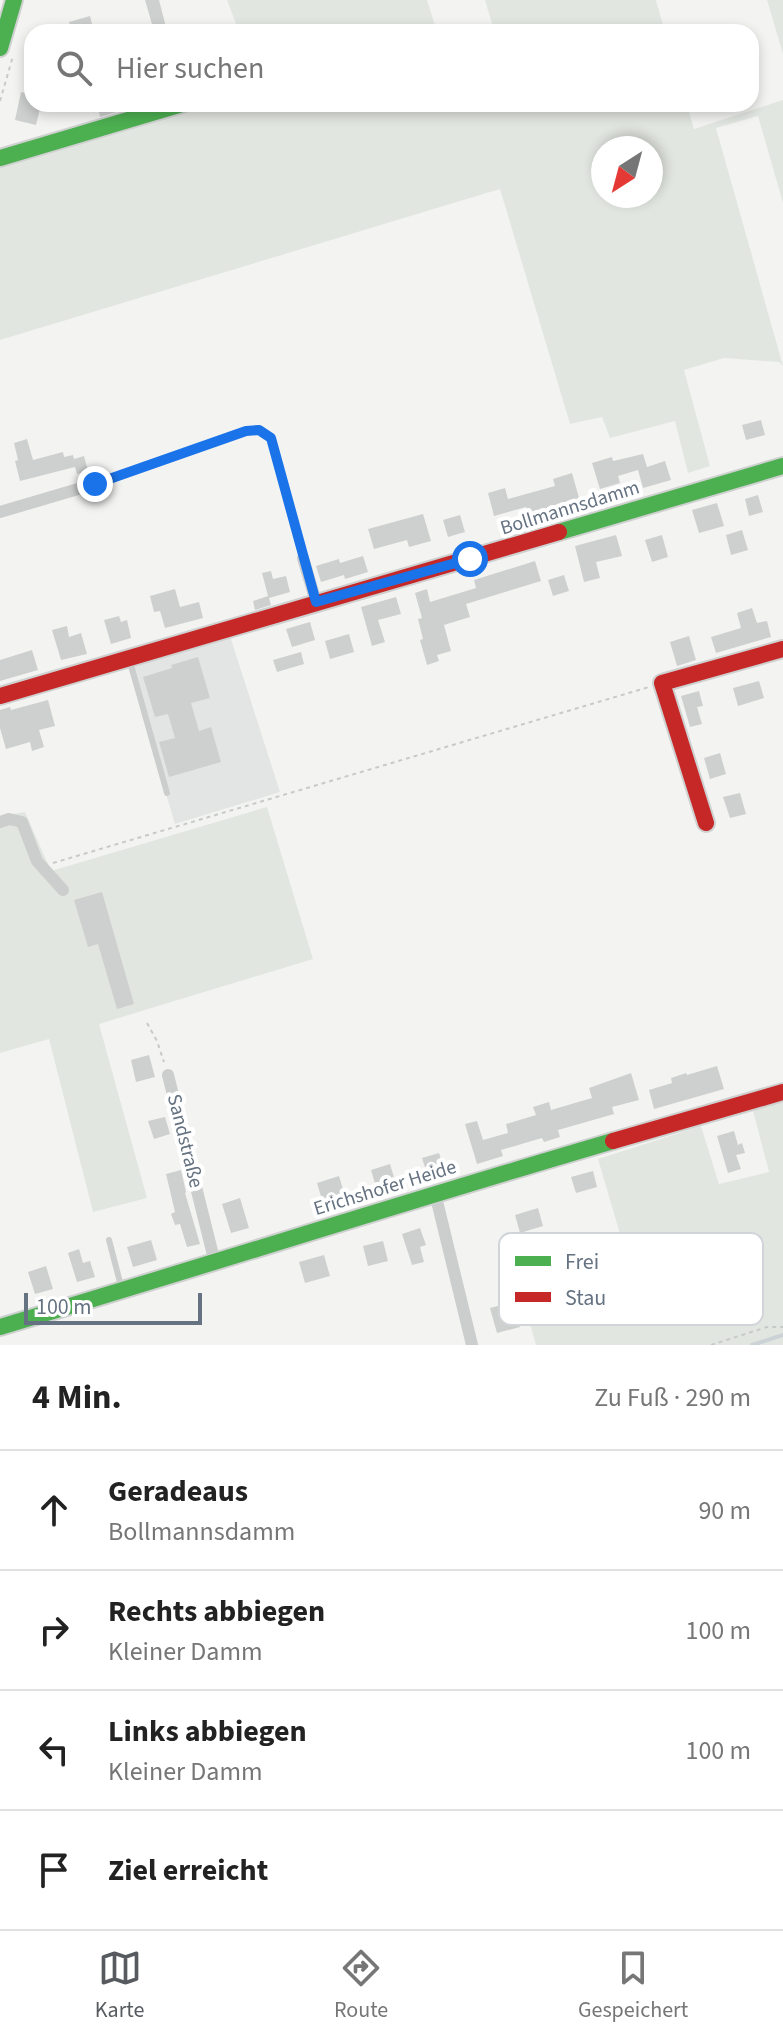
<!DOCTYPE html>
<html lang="de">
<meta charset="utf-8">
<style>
:root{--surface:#fff;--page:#f2f2f2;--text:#222;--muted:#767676;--line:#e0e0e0;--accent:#575b5f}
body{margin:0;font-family:"Source Sans 3",sans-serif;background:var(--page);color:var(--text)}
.compass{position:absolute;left:591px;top:136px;width:72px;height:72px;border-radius:50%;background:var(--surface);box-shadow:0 4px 12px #0003;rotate:216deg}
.scale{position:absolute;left:24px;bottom:20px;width:178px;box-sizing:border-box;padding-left:8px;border:4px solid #657281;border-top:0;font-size:22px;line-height:28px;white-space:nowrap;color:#657281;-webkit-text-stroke:6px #fff;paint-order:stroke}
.stop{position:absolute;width:24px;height:24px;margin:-18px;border:6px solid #1a73e8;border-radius:50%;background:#fff}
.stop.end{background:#1a73e8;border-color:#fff;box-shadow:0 2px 8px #0008}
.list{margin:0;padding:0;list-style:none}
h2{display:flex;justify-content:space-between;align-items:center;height:104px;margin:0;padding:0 32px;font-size:34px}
h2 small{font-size:26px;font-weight:400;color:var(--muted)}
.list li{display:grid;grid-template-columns:52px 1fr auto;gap:24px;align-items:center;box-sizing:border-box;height:120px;padding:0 32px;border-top:2px solid var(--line)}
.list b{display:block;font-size:30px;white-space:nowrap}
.list p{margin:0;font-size:26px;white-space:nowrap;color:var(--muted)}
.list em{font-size:26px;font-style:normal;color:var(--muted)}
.icon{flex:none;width:44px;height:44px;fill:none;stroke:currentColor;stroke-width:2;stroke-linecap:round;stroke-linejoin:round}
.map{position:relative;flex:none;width:783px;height:1345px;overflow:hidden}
.search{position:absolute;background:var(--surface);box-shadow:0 4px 12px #0003;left:24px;right:24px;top:24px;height:88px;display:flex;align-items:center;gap:20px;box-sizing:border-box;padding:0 28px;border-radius:24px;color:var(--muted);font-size:30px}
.sheet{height:584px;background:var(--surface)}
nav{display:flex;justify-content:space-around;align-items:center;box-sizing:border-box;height:112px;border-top:2px solid var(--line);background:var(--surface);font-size:22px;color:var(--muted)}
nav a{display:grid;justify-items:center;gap:4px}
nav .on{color:var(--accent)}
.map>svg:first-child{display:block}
.built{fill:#e3e5e4}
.green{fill:#e2e6e0;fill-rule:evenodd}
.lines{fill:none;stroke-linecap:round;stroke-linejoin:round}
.stream{stroke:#ccd3d7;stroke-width:4}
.building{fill:#cecfcf}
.fast-casing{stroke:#cfd0d0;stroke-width:20}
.jam-casing{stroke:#cfd0d0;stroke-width:20}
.path{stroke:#c8caca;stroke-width:2;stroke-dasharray:4 4;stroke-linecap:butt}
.lane{stroke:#cccdcd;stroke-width:6}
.street{stroke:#cccdcd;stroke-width:12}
.fast{stroke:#4caf50;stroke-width:16}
.jam{stroke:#c62828;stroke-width:16}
.route{stroke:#1a73e8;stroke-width:10}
.labels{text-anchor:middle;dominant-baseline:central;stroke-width:8;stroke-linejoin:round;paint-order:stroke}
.street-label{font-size:20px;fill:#657281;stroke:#fff}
.key{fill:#fff;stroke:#d1d5d9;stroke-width:2}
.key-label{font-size:22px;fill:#657281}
</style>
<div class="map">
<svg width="783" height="1345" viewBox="0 0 783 1345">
<rect width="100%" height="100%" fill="#f3f4f2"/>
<path class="built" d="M230 636 280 792 175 824 128 667Z"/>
<path class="green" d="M227 0H427L437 32H239Z
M485 0H656L665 32H492L494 31Z
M767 0H783V54Z
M783 100V203L758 116 716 128 783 366 779 362 724 358 684 370 710 466 688 473 675 421 610 438 602 417 570 424 500 189 0 340V163L203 104H687L694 129ZM603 148H651V196H603Z
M267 807 313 959 99 1024 147 1198 93 1212 49 1039 0 1053V816L25 812 51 871Z
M783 1102V1345H536L520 1289 627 1258 598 1159 701 1126 719 1184 769 1172 753 1111Z"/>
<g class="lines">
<path class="stream" d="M752 1345 783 1335"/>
</g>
<path class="building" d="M145 0H159L166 27 154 31Z
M90 16 94 32H72L69 22Z
M21 92 32 94V104H41L36 125 15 120Z
M110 104H140V105L100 117 98 107Z
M761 420 765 435 746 440 742 425Z
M27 439 33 460 63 452 64 457 73 455 74 459 84 456 88 471 77 474 75 467 20 481 15 461 18 460 14 443Z
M643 454 647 467 665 461 671 480 643 488 638 470 618 476 620 483 600 489 592 463 612 457 613 461Z
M572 473 579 498 529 515 526 507 494 516 488 493 505 488 508 499 555 486 553 479Z
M758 495 763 512 749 516 745 499Z
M717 503 724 526 699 533 692 510Z
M423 514 431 541 409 547 407 540 374 549 368 529Z
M460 515 465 532 448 537 443 520Z
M742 530 748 550 731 555 726 535Z
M616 535 622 556 596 562 600 578 584 582 575 546Z
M662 535 668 557 652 562 645 540Z
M363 556 368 572 345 579 344 575 321 582 316 566 339 559 340 563Z
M535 561 541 581 466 604 470 617 444 625 451 651 437 655 439 661 427 665 420 640 423 639 418 619 422 618 415 593 427 589 430 602 476 588 474 580Z
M271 571 273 579 286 576 290 592 269 598 271 605 255 610 253 601 268 596 262 573Z
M564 575 569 591 553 596 548 580Z
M175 589 180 607 199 602 203 618 165 628 160 611 154 612 150 596Z
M396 597 401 614 378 620 385 642 372 646 361 607Z
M752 608 757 623 767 621 771 637 716 653 711 637 741 628 737 613Z
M119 616 121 622 127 620 131 638 111 644 104 620Z
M310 622 315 640 292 647 286 629Z
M67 626 69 637 81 633 87 654 61 660 52 630Z
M349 634 354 652 330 659 325 641Z
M689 636 696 660 677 666 670 642Z
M32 650 38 670 0 681V660Z
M301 652 304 664 277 672 273 660Z
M198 657 210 698 191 703 199 731 211 727 221 762 169 777 159 742 175 738 168 714 155 717 143 677 172 668 171 665Z
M759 681 764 698 738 706 733 688Z
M699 691 703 706 697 707 702 724 690 727 681 696Z
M48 700 55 726 39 730 44 747 32 751 30 742 6 749 0 728V710L10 707 11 710Z
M720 753 726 774 710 779 704 758Z
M740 793 746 814 730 818 723 797Z
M102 892 134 1004 117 1009 98 944 88 947 74 900Z
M149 1055 155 1077 136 1082 131 1060Z
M717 1066 724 1089 654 1109 649 1090 672 1083 671 1078 686 1073 687 1075Z
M631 1073 639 1100 612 1107 614 1114 558 1130 560 1137 544 1142 542 1138 501 1150 503 1156 477 1164 465 1124 477 1121 483 1140 508 1133 506 1124 536 1115 533 1107 549 1102 551 1110 592 1098 589 1088Z
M165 1117 170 1134 154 1139 148 1121Z
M734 1131 738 1145 742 1143 745 1153 736 1155 741 1169 728 1173 717 1136Z
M439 1153 445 1172 428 1177 422 1158Z
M390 1164 398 1191 379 1197 371 1170Z
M181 1170 186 1192 185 1193 200 1244 187 1247 180 1224 175 1225 171 1214 175 1212 166 1174Z
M593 1171 597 1187 576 1193 571 1177Z
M339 1176 348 1206 326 1213 317 1183Z
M240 1198 249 1228 231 1233 222 1204Z
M538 1208 543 1226 520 1233 515 1215Z
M420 1228 426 1245 420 1247 424 1262 412 1265 402 1234Z
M151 1240 157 1260 133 1267 127 1247Z
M383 1241 388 1261 368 1266 363 1246Z
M79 1249 83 1263 90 1261 95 1277 77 1282 68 1253Z
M324 1255 330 1276 305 1283 299 1262Z
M46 1266 53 1289 35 1294 28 1272Z
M513 1302 520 1327 497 1333 490 1308Z"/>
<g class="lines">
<defs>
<path id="fast" d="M0 48 14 0
M0 158 182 104
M559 532 783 466
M0 1327C205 1266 408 1201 613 1141"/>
<path id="jam" d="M0 696 559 532
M706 823 662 683 783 649
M613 1141 783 1092"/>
</defs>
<use href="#fast" class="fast-casing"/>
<use href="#jam" class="jam-casing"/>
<path class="path" d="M0 101 13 56
M107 479 246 431 259 430 271 438 300 546
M53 863 649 687
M147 1023 157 1041 164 1062
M711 1345 767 1327H783"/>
<path class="lane" d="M129 658 167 793
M109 1240 122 1290"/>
<path class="street" d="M0 512 95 484
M303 558 316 602
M0 822 9 819 22 822 37 861 63 890
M168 1075 215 1263
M435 1193 472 1345"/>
<use href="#fast" class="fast"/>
<use href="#jam" class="jam"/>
</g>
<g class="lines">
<path class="route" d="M95 484 246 431 259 430 271 438 316 602 470 559"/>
</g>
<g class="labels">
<g class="street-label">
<text transform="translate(570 508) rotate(-17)">Bollmannsdamm</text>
<text transform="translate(185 1141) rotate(76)">Sandstraße</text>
<text transform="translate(385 1188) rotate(-17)">Erichshofer Heide</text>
</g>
</g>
<rect x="499" y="1233" width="264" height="92" rx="12" class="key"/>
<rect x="515" y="1256" width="36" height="10" fill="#4caf50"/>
<rect x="515" y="1292" width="36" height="10" fill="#c62828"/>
<g class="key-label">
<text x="565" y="1269">Frei</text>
<text x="565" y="1305">Stau</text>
</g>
</svg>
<svg class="compass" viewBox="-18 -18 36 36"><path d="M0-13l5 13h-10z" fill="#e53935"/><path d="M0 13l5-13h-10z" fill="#767676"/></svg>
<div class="scale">100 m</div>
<div class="stop" style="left:470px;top:559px"></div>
<div class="stop end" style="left:95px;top:484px"></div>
<div class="search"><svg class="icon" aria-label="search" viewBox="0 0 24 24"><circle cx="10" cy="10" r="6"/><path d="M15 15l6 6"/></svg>Hier suchen</div>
</div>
<section class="sheet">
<h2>4 Min.<small>Zu Fuß · 290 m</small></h2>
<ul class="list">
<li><svg class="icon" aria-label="ahead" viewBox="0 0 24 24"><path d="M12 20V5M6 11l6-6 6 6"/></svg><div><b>Geradeaus</b><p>Bollmannsdamm</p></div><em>90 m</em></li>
<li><svg class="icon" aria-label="right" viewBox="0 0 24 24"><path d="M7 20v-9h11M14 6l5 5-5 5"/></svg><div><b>Rechts abbiegen</b><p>Kleiner Damm</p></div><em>100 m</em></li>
<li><svg class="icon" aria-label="left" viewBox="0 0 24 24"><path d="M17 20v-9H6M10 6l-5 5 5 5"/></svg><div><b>Links abbiegen</b><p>Kleiner Damm</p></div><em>100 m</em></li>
<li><svg class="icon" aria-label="arrive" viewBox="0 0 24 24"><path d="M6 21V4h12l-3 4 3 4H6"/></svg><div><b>Ziel erreicht</b></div></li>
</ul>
</section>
<nav>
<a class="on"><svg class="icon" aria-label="map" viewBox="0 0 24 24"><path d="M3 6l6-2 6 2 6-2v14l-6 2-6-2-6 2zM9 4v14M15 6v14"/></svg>Karte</a>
<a><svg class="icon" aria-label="directions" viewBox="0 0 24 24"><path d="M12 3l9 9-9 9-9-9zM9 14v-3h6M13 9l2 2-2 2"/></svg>Route</a>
<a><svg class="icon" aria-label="saved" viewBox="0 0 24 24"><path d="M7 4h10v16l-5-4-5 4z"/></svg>Gespeichert</a>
</nav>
